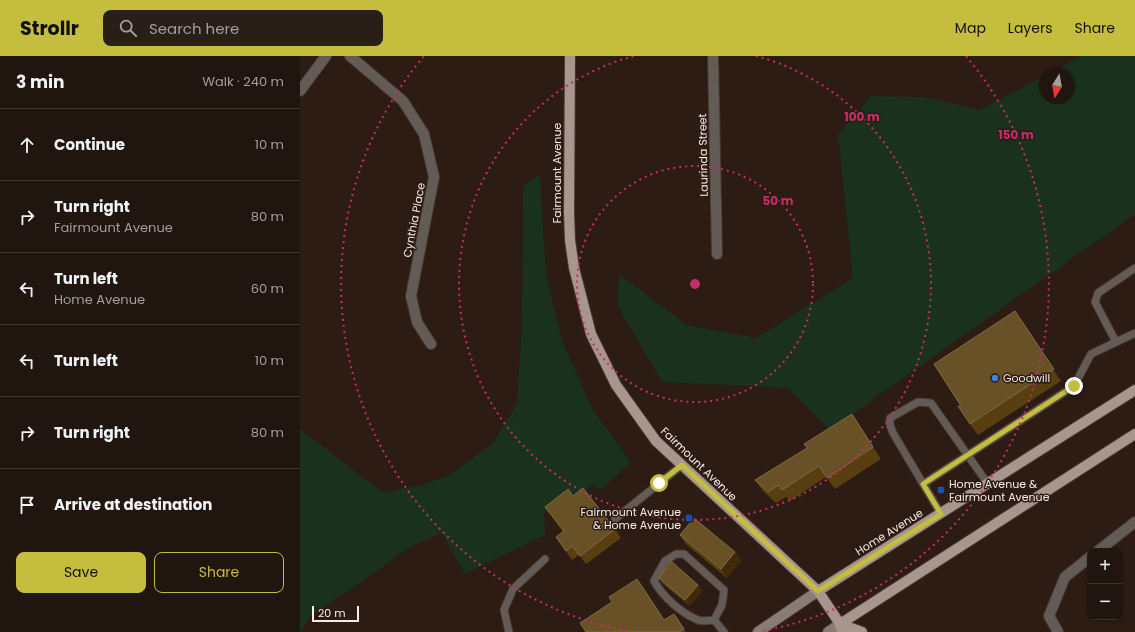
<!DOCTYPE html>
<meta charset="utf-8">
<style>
:root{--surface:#21150f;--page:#291e18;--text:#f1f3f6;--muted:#a29f9e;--line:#3e342f;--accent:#c4bd3e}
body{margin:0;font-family:Poppins,sans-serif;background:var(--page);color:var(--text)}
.controls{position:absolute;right:12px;bottom:12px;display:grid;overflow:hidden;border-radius:8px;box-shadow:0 1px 3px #0004}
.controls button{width:36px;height:36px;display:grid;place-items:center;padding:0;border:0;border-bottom:1px solid var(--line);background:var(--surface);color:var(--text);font:20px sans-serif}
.compass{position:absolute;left:739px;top:12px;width:36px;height:36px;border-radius:50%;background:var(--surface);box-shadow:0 1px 3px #0004;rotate:191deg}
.scale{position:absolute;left:12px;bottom:10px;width:47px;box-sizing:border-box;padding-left:4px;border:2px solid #f8ece7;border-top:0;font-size:11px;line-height:14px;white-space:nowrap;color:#f8ece7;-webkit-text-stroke:3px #2c1c14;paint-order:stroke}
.stop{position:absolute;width:12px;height:12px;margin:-9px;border:3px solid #c4bd3e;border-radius:50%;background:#fff}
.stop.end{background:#c4bd3e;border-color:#fff;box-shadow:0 1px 4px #0008}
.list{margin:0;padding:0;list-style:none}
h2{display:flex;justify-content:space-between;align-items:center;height:52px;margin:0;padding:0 16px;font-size:17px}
h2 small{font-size:13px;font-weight:400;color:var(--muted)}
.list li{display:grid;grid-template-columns:26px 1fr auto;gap:12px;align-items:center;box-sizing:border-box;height:72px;padding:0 16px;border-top:1px solid var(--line)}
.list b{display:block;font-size:15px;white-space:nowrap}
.list p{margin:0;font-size:13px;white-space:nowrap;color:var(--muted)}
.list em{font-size:13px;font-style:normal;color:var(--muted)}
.actions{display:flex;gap:8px;padding:12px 16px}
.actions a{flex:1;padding:9px 0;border:1px solid var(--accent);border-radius:8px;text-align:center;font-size:14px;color:var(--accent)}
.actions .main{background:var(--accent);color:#111}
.icon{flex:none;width:22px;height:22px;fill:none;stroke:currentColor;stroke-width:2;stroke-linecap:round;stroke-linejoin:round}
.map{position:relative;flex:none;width:835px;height:576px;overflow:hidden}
header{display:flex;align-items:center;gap:24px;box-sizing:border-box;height:56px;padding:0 20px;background:var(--accent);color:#111}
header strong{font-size:19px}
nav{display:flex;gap:22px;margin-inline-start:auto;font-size:14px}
.search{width:280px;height:36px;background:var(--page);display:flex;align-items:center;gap:10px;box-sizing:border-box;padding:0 14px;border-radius:8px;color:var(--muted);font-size:15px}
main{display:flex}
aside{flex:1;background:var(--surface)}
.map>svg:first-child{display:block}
.green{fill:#19311d}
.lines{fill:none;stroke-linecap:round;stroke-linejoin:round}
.lane-casing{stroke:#493932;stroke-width:9}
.street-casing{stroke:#493932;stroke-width:12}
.secondary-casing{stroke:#493932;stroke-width:12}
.primary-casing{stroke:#493932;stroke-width:12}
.lane{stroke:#645b57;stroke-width:7}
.street{stroke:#645b57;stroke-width:10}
.secondary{stroke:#8a7c75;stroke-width:10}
.primary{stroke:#a8958d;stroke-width:10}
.wall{fill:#583e10}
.shaded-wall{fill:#3f2908}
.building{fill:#695127;stroke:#806945}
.route{stroke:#c4bd3e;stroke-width:5}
.ring{fill:none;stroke:#c72d69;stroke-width:2;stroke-dasharray:2 4}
.shop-dot{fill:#3f7fe0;stroke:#2c1c14;stroke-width:1.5}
.transit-dot{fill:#1a4fb4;stroke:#2c1c14;stroke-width:1.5}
.labels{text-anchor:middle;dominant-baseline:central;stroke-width:3;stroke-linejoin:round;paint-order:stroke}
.street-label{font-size:11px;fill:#f8ece7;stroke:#2c1c14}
.poi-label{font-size:11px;fill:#f8ece7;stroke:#2c1c14;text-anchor:start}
.centre{fill:#c72d69;stroke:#2c1c14;stroke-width:2}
.ring-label{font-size:12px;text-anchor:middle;font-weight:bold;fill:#c72d69;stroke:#2c1c14;stroke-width:3;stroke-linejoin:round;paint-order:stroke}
</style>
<header>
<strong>Strollr</strong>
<div class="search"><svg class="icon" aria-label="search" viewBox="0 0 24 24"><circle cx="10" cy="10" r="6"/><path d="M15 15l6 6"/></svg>Search here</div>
<nav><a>Map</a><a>Layers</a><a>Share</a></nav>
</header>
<main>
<aside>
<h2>3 min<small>Walk · 240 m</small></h2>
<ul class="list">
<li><svg class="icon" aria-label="ahead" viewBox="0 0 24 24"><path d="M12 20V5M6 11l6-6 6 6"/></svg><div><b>Continue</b></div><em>10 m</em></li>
<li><svg class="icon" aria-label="right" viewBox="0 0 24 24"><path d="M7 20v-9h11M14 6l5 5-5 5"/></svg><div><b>Turn right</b><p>Fairmount Avenue</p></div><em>80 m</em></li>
<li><svg class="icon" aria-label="left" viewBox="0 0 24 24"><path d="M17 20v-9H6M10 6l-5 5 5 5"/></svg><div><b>Turn left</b><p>Home Avenue</p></div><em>60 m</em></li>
<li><svg class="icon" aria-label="left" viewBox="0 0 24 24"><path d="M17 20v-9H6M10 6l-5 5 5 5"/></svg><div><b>Turn left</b></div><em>10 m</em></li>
<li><svg class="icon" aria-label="right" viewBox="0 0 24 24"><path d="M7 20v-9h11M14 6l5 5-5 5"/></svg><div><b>Turn right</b></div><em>80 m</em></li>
<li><svg class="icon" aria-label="arrive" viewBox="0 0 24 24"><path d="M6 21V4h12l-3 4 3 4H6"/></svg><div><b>Arrive at destination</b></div></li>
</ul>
<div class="actions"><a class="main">Save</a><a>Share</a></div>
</aside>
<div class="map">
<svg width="835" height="576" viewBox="0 0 835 576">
<rect width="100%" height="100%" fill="#2c1c14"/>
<path class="green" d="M781 0H835V158L530 374 488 332 362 326 317 249 319 218 387 269 456 282 553 222 538 78 571 40 624 41 680 54 745 20V42H769V18H748Z
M240 119 246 218 262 285 293 354 331 406 300 435 293 429 244 456 245 479 165 518 142 477 114 489 12 559 0 576V373L82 436 119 430 148 420 192 388 217 348 222 264 223 130Z"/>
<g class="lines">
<defs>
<path id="lane" d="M816 286 795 246 798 237 835 212
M623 428 774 330 791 298 835 277
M641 458 593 377 590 369V362L618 346 631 347 688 428
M315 463 382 409
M376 498H384L424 534 422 549 414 564C409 564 403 566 398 564 381 557 363 541 354 525L365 505Z
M414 564 424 576
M209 576 204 554 213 533 245 503"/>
<path id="street" d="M50 0 103 45 124 78 134 121 111 240 117 266 131 288
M413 0 417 198
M0 35 26 0
M798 495 835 466
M758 576 749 560 765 521 790 501"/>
<path id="secondary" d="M458 576 518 535
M528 576 540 568"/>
<path id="primary" d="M270 0 269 157 270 184 274 212 291 278 316 329 356 385 518 535 540 568 542 576
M518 535 835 334
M540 568 835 378
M540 568 562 576"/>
</defs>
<use href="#lane" class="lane-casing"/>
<use href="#street" class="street-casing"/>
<use href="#secondary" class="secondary-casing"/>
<use href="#primary" class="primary-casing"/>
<use href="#lane" class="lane"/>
<use href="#street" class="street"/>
<use href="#secondary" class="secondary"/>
<use href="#primary" class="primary"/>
</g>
<path class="wall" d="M715 255 761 325 678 379 670 368 661 350Z
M552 358 581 403 535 433 526 421 490 445 486 441 476 447 463 435 455 424 507 392Z
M273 440 315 473 321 482 286 508 279 499 272 504 262 490 256 481 263 476 245 451Z
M380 479 435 496 441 505 427 522 386 488Z
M359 522 398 529 402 535 390 550 363 528Z
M345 534 364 564 374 558 386 576H286Z"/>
<path class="shaded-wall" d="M552 358 560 370 581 403 573 391Z
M435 496 441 505 427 522 421 513Z
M337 523 345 534 372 576 364 564Z
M398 529 402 535 390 550 385 544Z"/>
<path class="building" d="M715 255 754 313 670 368 658 350H661L634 308Z
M552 358 573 391 527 422 519 410 482 434 479 429 468 436 455 424 507 392 504 388Z
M283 432 315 473 280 500 272 490 266 495 256 481 264 475 245 451 268 433 273 440Z
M394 462 435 496 421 513 380 479Z
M371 505 398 529 385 544 359 522Z
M337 523 364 564 374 558 384 573 379 576H286L280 567 312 546 309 541Z"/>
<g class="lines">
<path class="route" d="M359 427 382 409 518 535 641 458 623 428 774 330"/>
</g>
<g class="ring">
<circle cx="395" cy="228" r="118"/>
<path d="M456 0A236 236 0 1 1 334 0"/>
<path d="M327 575A354 354 0 0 1 124 0M666 0A354 354 0 0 1 463 575"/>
</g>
<circle class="shop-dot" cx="695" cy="322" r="4"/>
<g class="transit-dot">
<rect x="637" y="430" width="8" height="8" rx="2"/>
<rect x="385" y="458" width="8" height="8" rx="2"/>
</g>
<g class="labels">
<g class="street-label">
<text transform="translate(403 99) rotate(-91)">Laurinda Street</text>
<text transform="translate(257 117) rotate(-90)">Fairmount Avenue</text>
<text transform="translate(114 164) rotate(-79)">Cynthia Place</text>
<text transform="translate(399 408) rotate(44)">Fairmount Avenue</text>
<text transform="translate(589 476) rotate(-32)">Home Avenue</text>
</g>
<g class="poi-label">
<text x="703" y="322">Goodwill</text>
<text x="649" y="428">Home Avenue &amp;<tspan x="649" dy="13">Fairmount Avenue</tspan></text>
<text x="381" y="456" text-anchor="end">Fairmount Avenue<tspan x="381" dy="13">&amp; Home Avenue</tspan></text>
</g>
</g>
<circle cx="395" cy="228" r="6" class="centre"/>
<g class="ring-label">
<text x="562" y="65">100 m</text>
<text x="716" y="83">150 m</text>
<text x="478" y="149">50 m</text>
</g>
</svg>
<div class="controls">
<button>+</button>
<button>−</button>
</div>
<svg class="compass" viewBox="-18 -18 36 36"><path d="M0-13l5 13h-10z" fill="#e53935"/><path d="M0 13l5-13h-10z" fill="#a29f9e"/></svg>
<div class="scale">20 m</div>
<div class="stop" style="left:359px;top:427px"></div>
<div class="stop end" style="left:774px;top:330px"></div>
</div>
</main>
